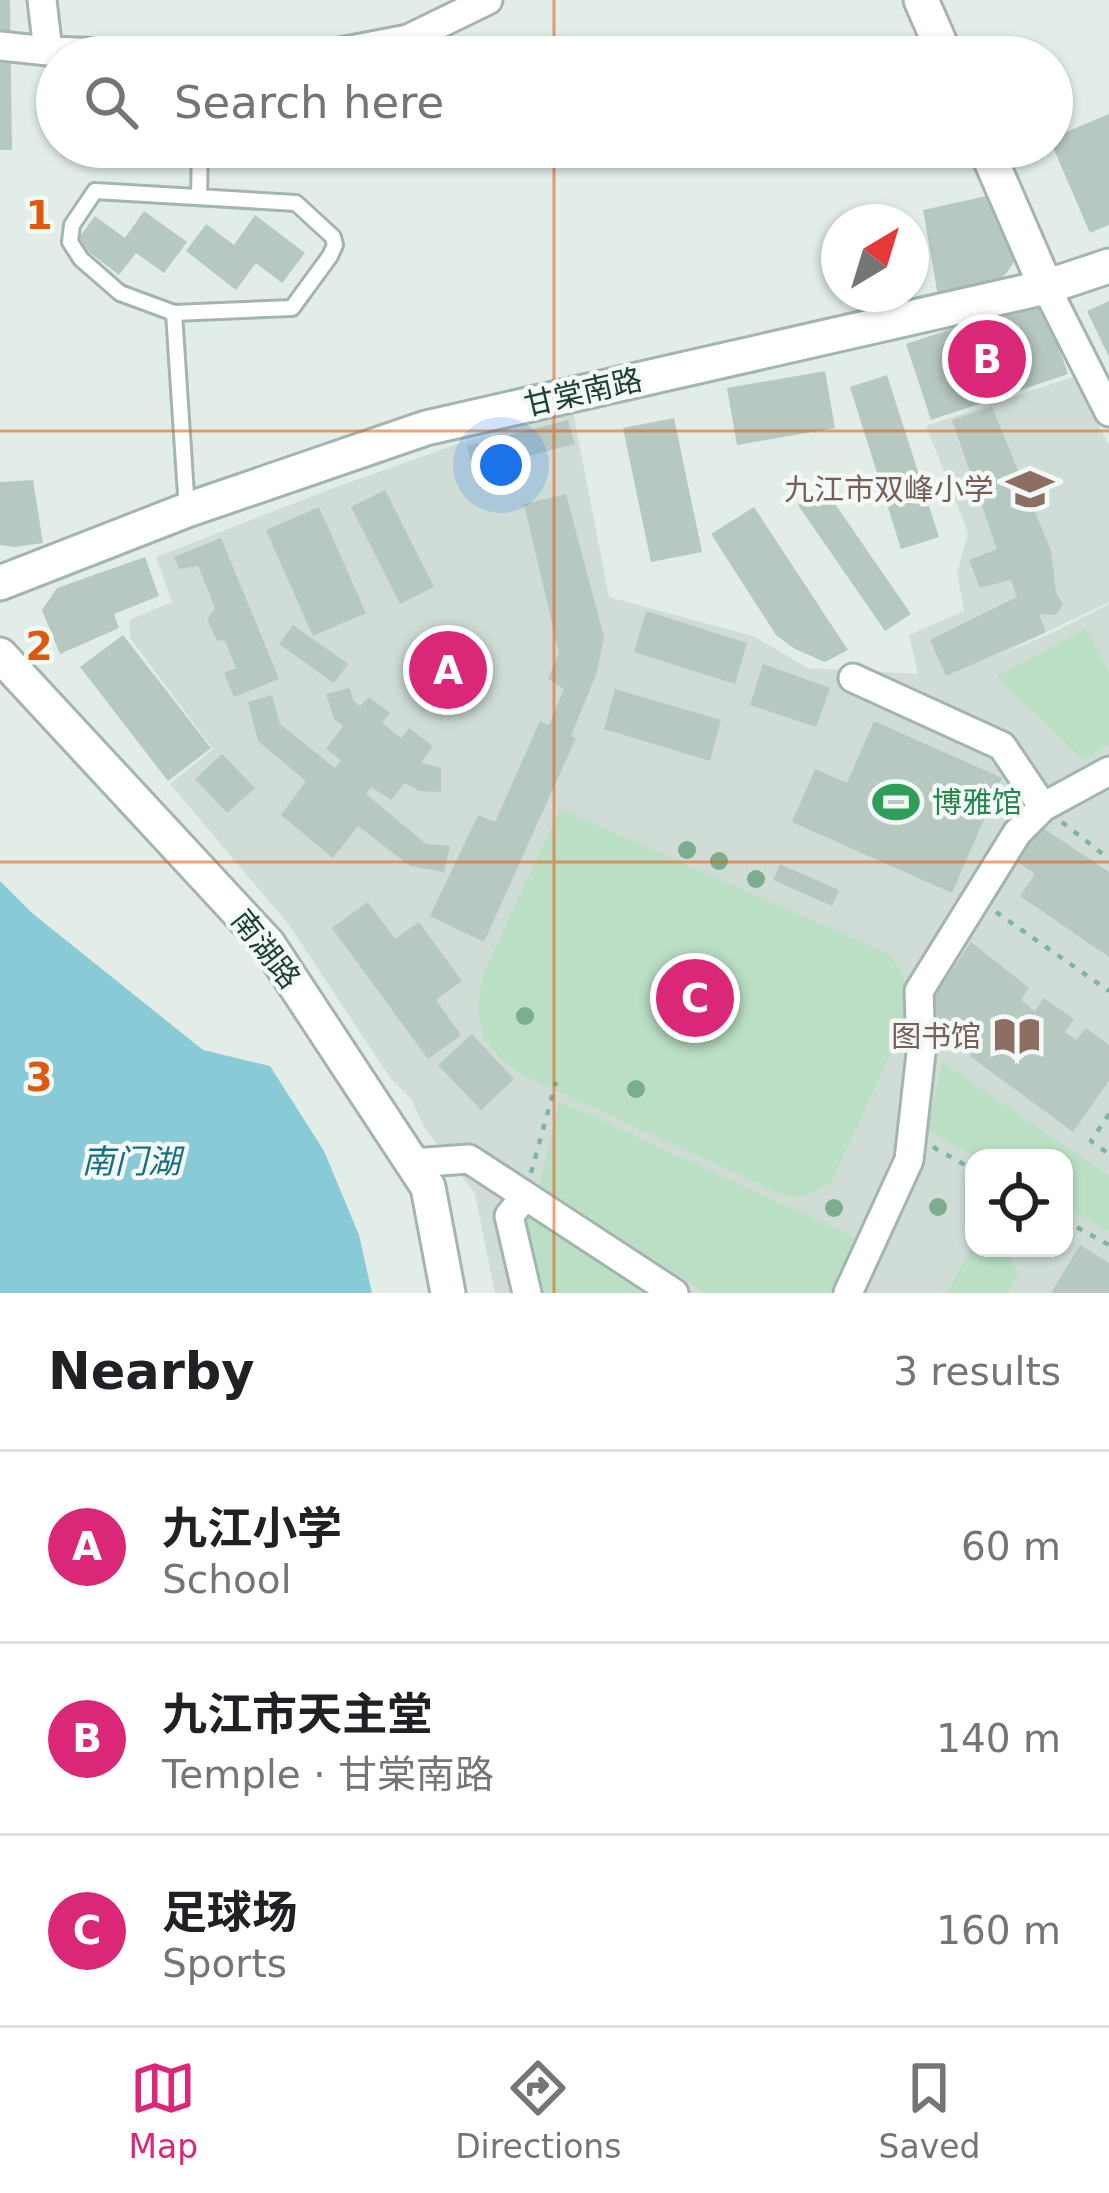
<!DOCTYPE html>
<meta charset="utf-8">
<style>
:root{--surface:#fff;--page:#f6f6f6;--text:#202124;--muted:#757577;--line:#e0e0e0;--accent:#db2777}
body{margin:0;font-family:"DejaVu Sans","Noto Sans SC",sans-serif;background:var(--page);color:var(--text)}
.controls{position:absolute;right:36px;bottom:36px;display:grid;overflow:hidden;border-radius:24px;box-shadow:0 3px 9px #0004}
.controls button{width:108px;height:108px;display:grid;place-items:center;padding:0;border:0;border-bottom:3px solid var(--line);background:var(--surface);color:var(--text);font:60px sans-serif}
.compass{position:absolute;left:821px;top:204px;width:108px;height:108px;border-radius:50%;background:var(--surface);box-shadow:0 3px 9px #0004;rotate:38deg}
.you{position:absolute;left:501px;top:465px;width:42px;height:42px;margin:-30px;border:9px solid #fff;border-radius:50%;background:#1a73e8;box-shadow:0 0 0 18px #1a73e833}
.badge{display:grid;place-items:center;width:78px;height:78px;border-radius:50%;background:var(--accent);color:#fff;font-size:39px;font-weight:700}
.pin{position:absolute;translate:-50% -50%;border:6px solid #fff;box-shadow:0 3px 12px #0006}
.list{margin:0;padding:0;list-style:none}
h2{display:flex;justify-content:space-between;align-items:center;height:156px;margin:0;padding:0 48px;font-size:51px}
h2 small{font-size:39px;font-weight:400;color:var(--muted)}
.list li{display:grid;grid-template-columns:78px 1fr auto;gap:36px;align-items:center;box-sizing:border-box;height:192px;padding:0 48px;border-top:3px solid var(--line)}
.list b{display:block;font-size:45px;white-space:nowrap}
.list p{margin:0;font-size:39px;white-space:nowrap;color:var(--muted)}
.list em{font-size:39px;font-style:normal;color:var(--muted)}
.icon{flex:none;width:66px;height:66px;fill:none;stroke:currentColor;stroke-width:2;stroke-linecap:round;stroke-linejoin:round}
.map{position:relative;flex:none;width:1109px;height:1293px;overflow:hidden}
.search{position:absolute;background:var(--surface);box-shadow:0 3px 9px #0004;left:36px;right:36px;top:36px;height:132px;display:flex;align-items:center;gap:30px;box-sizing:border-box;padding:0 42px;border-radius:66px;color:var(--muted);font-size:45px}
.sheet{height:732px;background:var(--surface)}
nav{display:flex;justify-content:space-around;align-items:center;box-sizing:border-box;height:168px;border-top:3px solid var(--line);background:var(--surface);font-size:33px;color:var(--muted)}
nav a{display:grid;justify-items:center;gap:6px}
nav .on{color:var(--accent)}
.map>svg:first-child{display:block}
.built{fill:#d0ddd7;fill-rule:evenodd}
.green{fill:#badfc4}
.water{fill:#88cad5}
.building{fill:#b7c8c1}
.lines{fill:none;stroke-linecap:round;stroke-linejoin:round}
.service-casing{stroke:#a4b5af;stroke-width:20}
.minor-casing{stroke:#a4b5af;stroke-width:33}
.tertiary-casing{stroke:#a4b5af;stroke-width:39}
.path{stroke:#81b3a2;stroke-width:4.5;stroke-dasharray:6 9;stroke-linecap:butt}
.service{stroke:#fff;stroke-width:14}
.minor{stroke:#fff;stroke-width:27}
.tertiary{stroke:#fff;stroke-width:33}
.tree{fill:#7cad8f}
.grid{fill:none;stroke:#de580e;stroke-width:3;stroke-opacity:0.55}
.labels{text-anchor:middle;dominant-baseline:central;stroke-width:9;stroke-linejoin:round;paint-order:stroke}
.street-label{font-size:30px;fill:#213f37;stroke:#f3f9f6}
.education-label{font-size:30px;fill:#785e54;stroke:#f3f9f6;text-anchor:end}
.leisure-label{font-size:30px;fill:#27864d;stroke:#f3f9f6;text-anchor:start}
.water-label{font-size:33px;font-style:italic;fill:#186f7f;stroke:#f3f9f6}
.grid-label{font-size:39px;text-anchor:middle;font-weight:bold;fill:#de580e;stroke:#f3f9f6;stroke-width:9;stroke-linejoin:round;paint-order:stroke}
</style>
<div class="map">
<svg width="1109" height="1293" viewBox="0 0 1109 1293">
<rect width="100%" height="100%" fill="#e2ede8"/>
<path class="built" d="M1073 377 1109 445V602L997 656 1052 633 1109 604V1293H495L475 1194 424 1127 411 1099 391 1079 289 925 170 784 213 749 130 638 129 620 172 602 156 557 328 490 460 443 573 412 609 597 753 636 808 668 918 674 909 635 964 611 957 573 968 533 926 426ZM974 1158H1064V1248H974Z"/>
<path class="green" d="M1086 629 1109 672V743L1083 760 997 676Z
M560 809 887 953C903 969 908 985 912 1007L831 1183 805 1196 790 1198 522 1075 500 1058 483 1038 478 1005 483 974Z
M942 1062 1109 1176V1232L1064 1207V1158H977L927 1130Z
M559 1101 862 1241 836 1293H705L540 1185Z
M527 1214 651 1293H539L521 1220Z
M974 1243V1248C1003 1248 1006 1247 1018 1274L1008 1293H947Z"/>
<path class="water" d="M0 881 32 913 203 1050 270 1066 324 1151 359 1235 372 1293H0Z"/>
<path class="building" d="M0 0H10L12 150H0Z
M1109 114V225L1090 233 1052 145V138Z
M991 195 1016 248 1014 262 1005 275 990 285 938 296 923 210Z
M144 211 187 242 164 273 136 253 119 275 76 242 95 216 125 238Z
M255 215 305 253 282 283 256 263 236 290 186 251 206 224 234 245Z
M1042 299 1068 374 931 420 906 344Z
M1109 301V357L1087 311Z
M825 371 835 428 737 445 727 388Z
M887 375 939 537 901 549 850 387Z
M992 407 1051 551 1056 592 1063 605 1056 615 1039 614 1046 632 946 676 930 640 1017 597 1011 580 980 588 969 560 997 549 952 420Z
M674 418 702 552 651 562 623 428Z
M568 420 575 444 473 470 467 446Z
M33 480 43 543 14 547 0 545V482Z
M824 488 911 614 885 631 798 505Z
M385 490 434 587 400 604 351 507Z
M566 494 604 637 597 672 571 736 576 738 484 942 430 916 478 815 495 822 540 721 549 725 564 689 548 679 559 653 524 504Z
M319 507 366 613 313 636 266 530Z
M754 507 848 650 825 662 795 649 776 635 711 534Z
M221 538 279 679 234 697 224 673 236 668 225 641 217 640 207 620 215 608 198 566 179 569 174 557Z
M145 557 159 596 114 614 119 628 60 654 42 610 57 588Z
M646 611 747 643 735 684 634 652Z
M293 625 348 664 334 683 279 644Z
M123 635 211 748 168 781 80 667Z
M763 664 830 688 816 727 750 705Z
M349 688 354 701 360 706 369 697 390 713 382 723 401 738 409 728 433 746 421 763 441 768V792L419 791 405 783 391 800 371 787 366 794 426 844 450 846 444 872 410 866 358 826 333 858 281 815 306 781 258 741 248 702 272 695 280 724 335 768 341 760 326 749 343 726 334 719 326 694Z
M615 689 721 720 710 761 604 729Z
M874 721 1002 778 952 893 792 822 815 769 847 783Z
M222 754 255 788 227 813 195 779Z
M1034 822 1109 872V957L1020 896 1035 874 1010 857Z
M780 864 839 890 832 906 773 880Z
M368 902 395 939 419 922 462 981 436 1000 461 1035 428 1059 332 928Z
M971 942 1029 988 1021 1000 1035 1011 1044 998 1074 1019 1065 1032 1076 1040 1086 1028 1109 1045V1081L1073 1132 970 1056 977 1046 926 1008Z
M472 1034 514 1079 481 1110 438 1065Z
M1080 1245 1109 1263V1293H1051Z"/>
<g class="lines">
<defs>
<path id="service" d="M199 197 200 147
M174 313 120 293 81 259 70 242 72 225 95 191 296 203 333 237 335 245 330 256 292 308 174 313 187 510"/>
<path id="minor" d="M42 0 48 51
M0 46 48 51 224 57
M314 57 408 39 488 0
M1046 287 1109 412
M853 678 1002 746 1043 807
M412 1163 469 1159 674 1293
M525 1196 509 1216 527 1293
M848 1293 909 1160 921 1053 919 991 1017 833 1043 807 1109 771"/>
<path id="tertiary" d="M921 0 946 57
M985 147 1046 287
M0 583 187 510 426 428 1046 287 1109 266
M0 655 268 944 428 1187 448 1293"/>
</defs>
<use href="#service" class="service-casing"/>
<use href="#minor" class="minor-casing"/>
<use href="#tertiary" class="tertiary-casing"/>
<path class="path" d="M1062 822 1109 859
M996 912 1109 991
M1109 1114 1091 1141 1109 1154
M933 1147 974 1170
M531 1173 556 1082
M1064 1220 1109 1245"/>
<use href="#service" class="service"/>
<use href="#minor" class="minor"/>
<use href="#tertiary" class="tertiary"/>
</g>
<g class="tree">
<circle cx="687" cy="850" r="9"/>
<circle cx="719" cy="861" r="9"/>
<circle cx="756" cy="879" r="9"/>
<circle cx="525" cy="1016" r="9"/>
<circle cx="636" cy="1089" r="9"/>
<circle cx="938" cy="1207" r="9"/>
<circle cx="834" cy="1208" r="9"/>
</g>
<path class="grid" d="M554 0V57M554 147V1293M0 431H1109M0 862H1109"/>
<defs>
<symbol id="school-bare" viewBox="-9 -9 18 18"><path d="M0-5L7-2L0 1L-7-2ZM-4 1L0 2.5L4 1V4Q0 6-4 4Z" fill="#8d6e63" stroke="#f3f9f6" stroke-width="2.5" paint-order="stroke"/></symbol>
<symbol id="stadium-bare" viewBox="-9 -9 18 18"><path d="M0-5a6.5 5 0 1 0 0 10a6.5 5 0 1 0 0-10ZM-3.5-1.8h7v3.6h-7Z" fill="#2e9e5b" stroke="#f3f9f6" stroke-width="2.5" paint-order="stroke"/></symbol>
<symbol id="library-bare" viewBox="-9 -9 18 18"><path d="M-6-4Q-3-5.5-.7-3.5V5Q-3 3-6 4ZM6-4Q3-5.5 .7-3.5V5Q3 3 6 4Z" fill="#8d6e63" stroke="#f3f9f6" stroke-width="2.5" paint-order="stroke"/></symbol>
</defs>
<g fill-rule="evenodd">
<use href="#school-bare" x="997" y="456" width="66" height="66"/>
<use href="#stadium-bare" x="863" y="769" width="66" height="66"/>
<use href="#library-bare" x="984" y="1003" width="66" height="66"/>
</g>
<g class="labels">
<g class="street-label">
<text transform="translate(583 392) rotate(-13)">甘棠南路</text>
<text transform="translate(266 949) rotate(52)">南湖路</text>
</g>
<g class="education-label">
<text x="994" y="489">九江市双峰小学</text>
<text x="981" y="1036">图书馆</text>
</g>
<g class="leisure-label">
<text x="932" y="802">博雅馆</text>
</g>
<g class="water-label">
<text x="131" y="1161">南门湖</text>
</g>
</g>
<g class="grid-label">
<text x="39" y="229">1</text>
<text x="39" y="660">2</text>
<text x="39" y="1091">3</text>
</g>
</svg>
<div class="controls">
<button><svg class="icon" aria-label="locate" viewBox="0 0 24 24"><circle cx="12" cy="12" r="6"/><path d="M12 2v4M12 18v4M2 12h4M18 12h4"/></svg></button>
</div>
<svg class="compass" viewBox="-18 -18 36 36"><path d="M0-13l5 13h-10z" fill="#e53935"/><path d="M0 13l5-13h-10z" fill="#757577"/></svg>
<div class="you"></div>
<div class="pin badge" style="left:448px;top:670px">A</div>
<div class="pin badge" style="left:987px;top:359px">B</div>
<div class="pin badge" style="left:695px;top:998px">C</div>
<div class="search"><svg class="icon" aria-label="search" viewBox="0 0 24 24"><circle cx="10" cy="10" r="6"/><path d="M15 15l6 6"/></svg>Search here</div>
</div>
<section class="sheet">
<h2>Nearby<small>3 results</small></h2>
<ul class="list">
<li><span class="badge">A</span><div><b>九江小学</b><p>School</p></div><em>60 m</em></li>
<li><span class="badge">B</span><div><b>九江市天主堂</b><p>Temple · 甘棠南路</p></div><em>140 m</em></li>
<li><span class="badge">C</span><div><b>足球场</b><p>Sports</p></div><em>160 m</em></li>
</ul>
</section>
<nav>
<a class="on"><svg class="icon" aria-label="map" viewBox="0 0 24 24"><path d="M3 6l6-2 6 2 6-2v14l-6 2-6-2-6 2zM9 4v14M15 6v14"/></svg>Map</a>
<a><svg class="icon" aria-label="directions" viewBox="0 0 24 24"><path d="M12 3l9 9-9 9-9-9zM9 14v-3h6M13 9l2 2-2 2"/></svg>Directions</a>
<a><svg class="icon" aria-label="saved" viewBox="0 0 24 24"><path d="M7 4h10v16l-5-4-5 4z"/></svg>Saved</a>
</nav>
